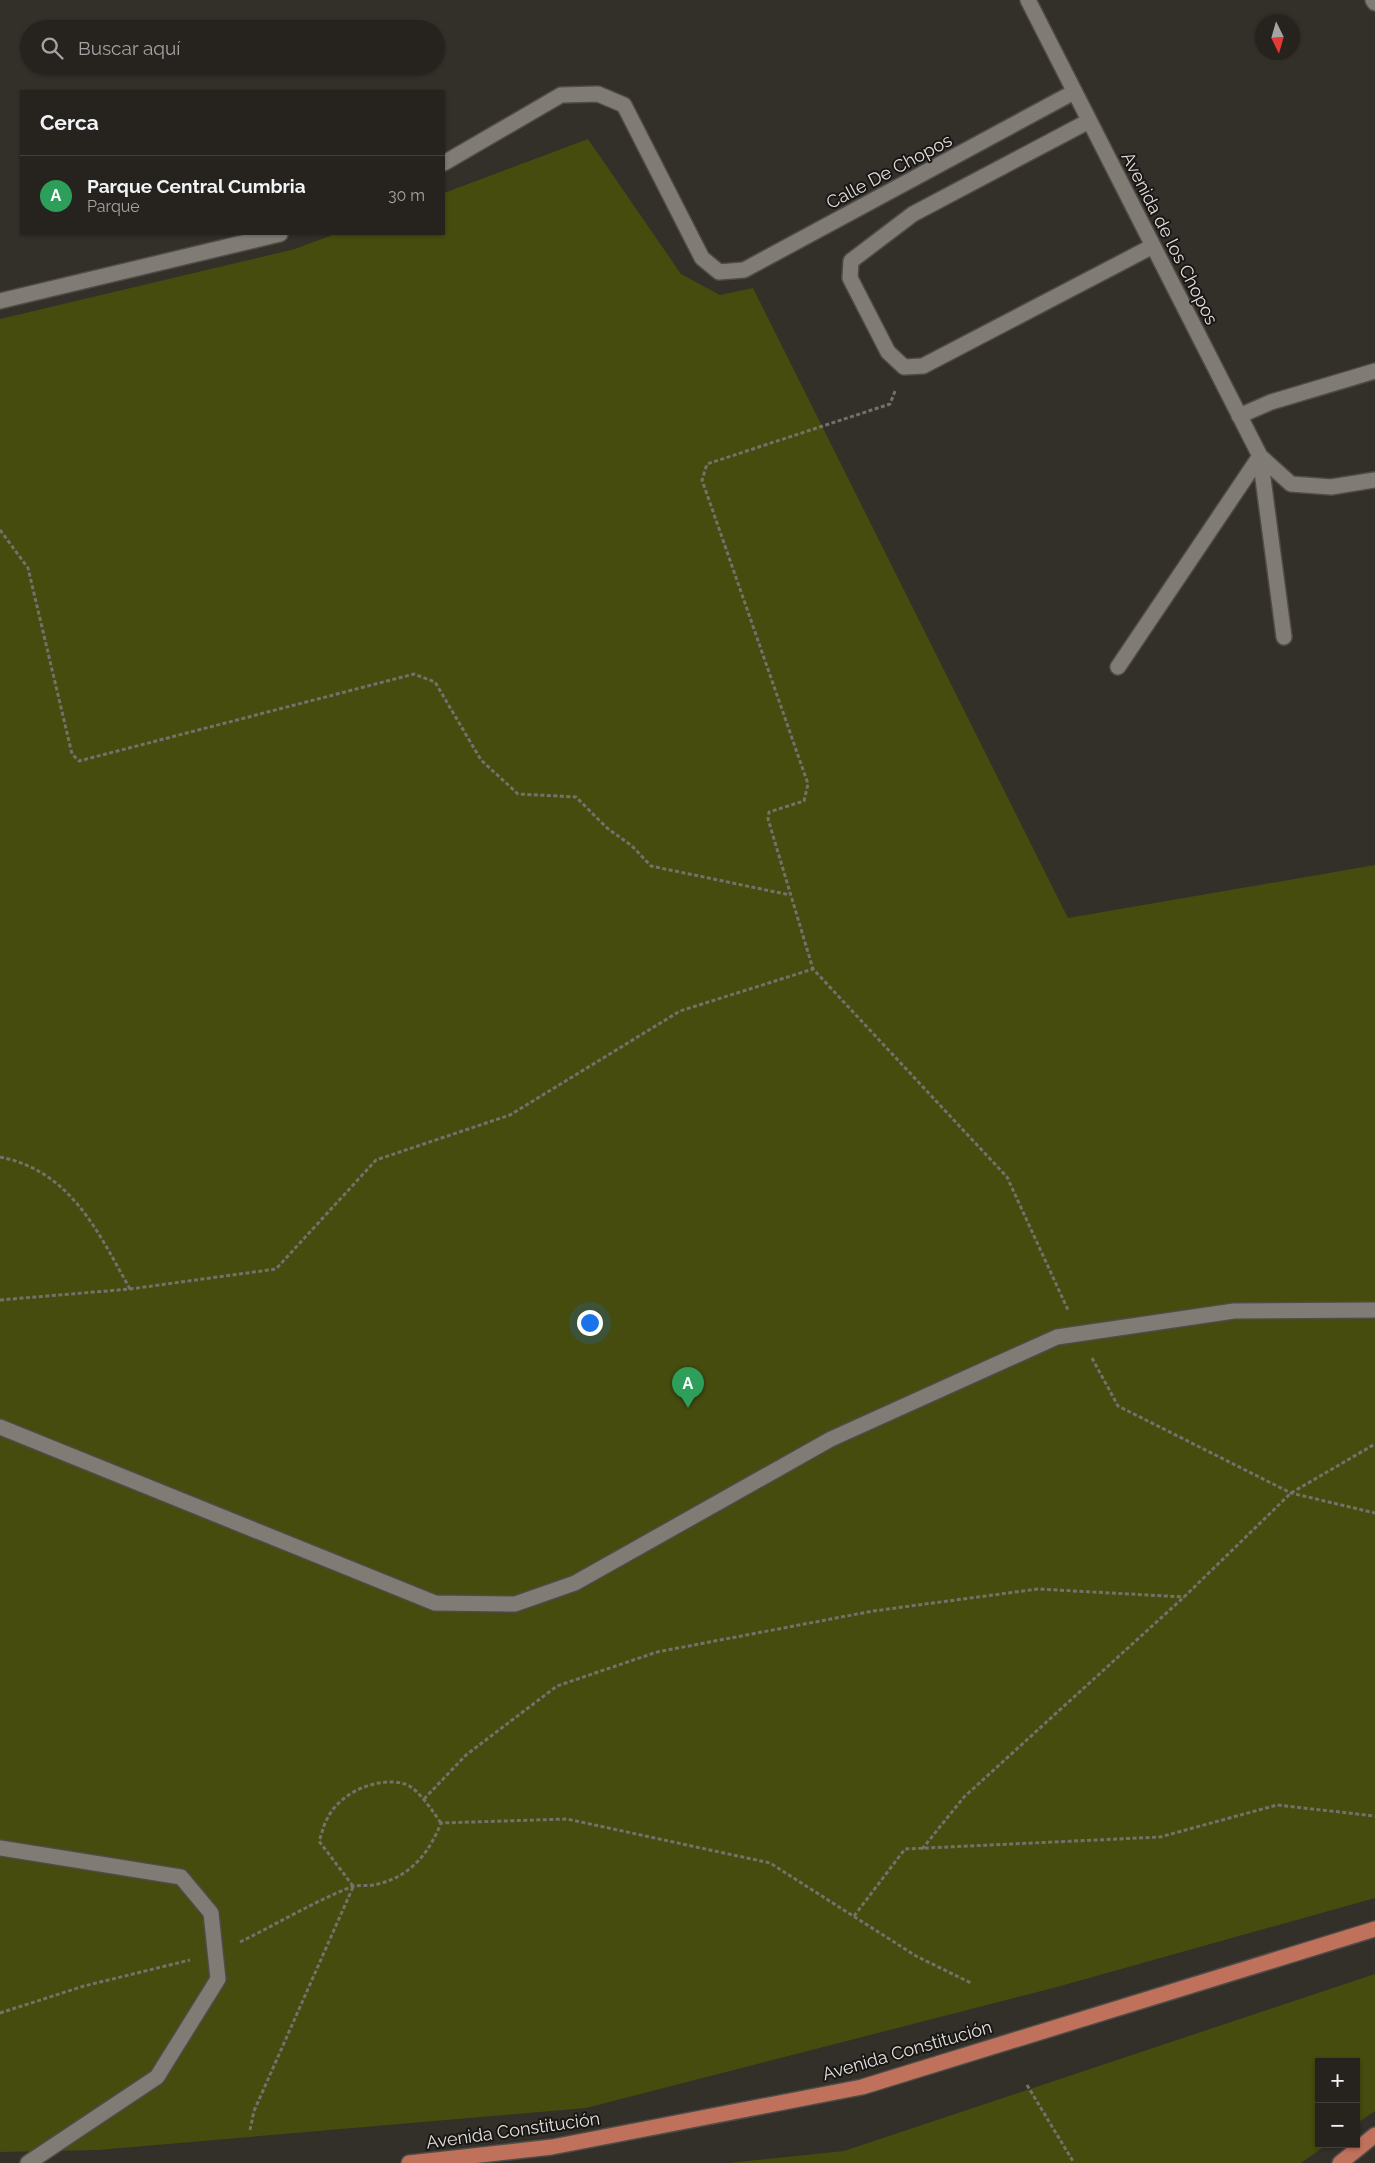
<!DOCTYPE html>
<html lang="es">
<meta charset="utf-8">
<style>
:root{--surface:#26231f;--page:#322f2c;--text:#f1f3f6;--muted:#a4a4a4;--line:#42403d;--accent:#78d158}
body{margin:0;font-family:Raleway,sans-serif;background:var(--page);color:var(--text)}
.controls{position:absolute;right:15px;bottom:15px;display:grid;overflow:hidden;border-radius:0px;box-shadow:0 1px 4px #0004}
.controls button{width:45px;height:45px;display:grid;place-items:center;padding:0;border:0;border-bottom:1px solid var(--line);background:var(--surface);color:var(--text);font:25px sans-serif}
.compass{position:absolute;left:1255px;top:15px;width:45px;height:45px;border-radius:50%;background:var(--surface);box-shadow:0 1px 4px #0004;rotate:175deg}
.you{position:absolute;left:589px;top:1322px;width:18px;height:18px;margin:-12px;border:4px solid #fff;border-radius:50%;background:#1a73e8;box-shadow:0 0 0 8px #1a73e833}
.badge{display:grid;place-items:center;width:32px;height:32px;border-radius:50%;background:var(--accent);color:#fff;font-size:16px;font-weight:700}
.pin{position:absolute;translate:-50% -41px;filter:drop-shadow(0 1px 2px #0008)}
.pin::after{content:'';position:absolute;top:26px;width:18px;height:15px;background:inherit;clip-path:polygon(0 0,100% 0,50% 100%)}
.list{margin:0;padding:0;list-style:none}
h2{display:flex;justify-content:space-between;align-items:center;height:65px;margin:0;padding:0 20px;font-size:21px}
h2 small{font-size:16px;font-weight:400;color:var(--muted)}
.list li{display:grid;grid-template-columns:32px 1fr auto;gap:15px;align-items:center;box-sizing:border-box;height:80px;padding:0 20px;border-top:1px solid var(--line)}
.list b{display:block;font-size:19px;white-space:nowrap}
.list p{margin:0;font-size:16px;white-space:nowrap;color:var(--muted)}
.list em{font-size:16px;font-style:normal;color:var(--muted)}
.icon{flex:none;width:28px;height:28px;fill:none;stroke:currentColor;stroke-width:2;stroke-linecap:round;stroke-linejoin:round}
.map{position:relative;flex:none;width:1375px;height:2163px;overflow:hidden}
.search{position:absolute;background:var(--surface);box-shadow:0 1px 4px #0004;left:20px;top:20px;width:425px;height:55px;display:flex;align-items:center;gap:12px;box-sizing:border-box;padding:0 18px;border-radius:28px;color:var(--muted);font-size:19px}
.panel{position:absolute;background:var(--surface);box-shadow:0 1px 4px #0004;left:20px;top:90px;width:425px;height:145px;border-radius:0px}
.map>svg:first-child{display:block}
.green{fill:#454c0e}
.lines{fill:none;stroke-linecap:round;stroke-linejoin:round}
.minor-casing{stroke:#4f4b46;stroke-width:18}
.major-casing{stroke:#4f4b46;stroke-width:18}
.path{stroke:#74706b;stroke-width:3;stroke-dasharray:4 2.5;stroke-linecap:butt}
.minor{stroke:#807b74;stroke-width:15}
.major{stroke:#bf715b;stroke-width:15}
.labels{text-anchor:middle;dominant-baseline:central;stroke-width:4;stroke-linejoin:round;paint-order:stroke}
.street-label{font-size:18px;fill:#e2dfdb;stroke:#191715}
</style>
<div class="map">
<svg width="1375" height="2163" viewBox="0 0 1375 2163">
<rect width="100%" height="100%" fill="#332f29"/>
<path class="green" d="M588 139 681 274 720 295 753 288 1068 918 1375 865V1898L1057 1987 586 2108 98 2150 0 2152V319L295 249 335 234H444V193Z
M1375 1974V2111L1356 2124V2062H1319V2144H1328L1301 2163H728L844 2151Z"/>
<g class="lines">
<defs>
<path id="minor" d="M1028 0 1260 456 1291 484 1331 487 1375 480
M1373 0 1375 3
M1089 121 913 214 851 261 850 278 888 352 904 367 923 366 1153 246
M444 163 561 95 598 94 624 105 702 258 719 272 744 270 1074 92
M0 301 280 234
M1239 416 1271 402 1375 371
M1260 456 1284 637
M1118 667 1260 456
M0 1427 435 1603 515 1604 575 1583 831 1439 1057 1337 1234 1311 1375 1310
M0 1848 181 1877 211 1913 218 1979 157 2077 28 2163"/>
<path id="major" d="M409 2163 552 2147 862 2087 1375 1929
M1340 2163 1375 2135"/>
</defs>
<use href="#minor" class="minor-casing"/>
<use href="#major" class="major-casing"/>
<path class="path" d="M895 391 890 404 707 464 702 480 808 784 804 801 769 812 768 819 813 969 1007 1177 1068 1310
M0 530 28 568 72 754 79 761 414 674 435 682 481 760 518 794 576 797 607 828 632 846 651 866 790 895
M0 1157C71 1171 98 1232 130 1289
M0 1300 130 1289 276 1269 376 1160 510 1115 680 1011 813 969
M1092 1358 1118 1406 1291 1493 1375 1513
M424 1799 466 1755 557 1686 657 1652 873 1611 1038 1589 1184 1597
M922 1849 964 1797 1184 1597 1291 1493 1375 1444
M353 1886 319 1841C322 1834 323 1826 327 1819 339 1793 377 1776 405 1784 418 1788 433 1812 441 1823
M854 1916 905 1849 1160 1837 1277 1805 1375 1816
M240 1942C277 1924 313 1902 351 1887 359 1884 369 1887 378 1884 411 1876 429 1853 441 1823L567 1819 770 1863 916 1956 971 1983
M0 2013 84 1986 190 1960
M1027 2085 1074 2163
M250 2130 254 2111 353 1887"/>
<use href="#minor" class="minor"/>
<use href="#major" class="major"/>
</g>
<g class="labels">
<g class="street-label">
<text transform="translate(889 171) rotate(-28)">Calle De Chopos</text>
<text transform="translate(1170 238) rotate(63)">Avenida de los Chopos</text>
<text transform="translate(907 2050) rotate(-16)">Avenida Constitución</text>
<text transform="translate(513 2130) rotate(-8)">Avenida Constitución</text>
</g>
</g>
</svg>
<div class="controls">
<button>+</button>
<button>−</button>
</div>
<svg class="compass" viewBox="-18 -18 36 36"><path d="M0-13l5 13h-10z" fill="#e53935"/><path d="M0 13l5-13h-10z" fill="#a4a4a4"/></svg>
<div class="you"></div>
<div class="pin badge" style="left:688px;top:1408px;background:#2e9e5b">A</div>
<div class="search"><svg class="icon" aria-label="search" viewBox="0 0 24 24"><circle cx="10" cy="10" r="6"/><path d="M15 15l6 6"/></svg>Buscar aquí</div>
<section class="panel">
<h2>Cerca<small></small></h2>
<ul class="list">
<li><span class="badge" style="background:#2e9e5b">A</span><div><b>Parque Central Cumbria</b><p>Parque</p></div><em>30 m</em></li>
</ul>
</section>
</div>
